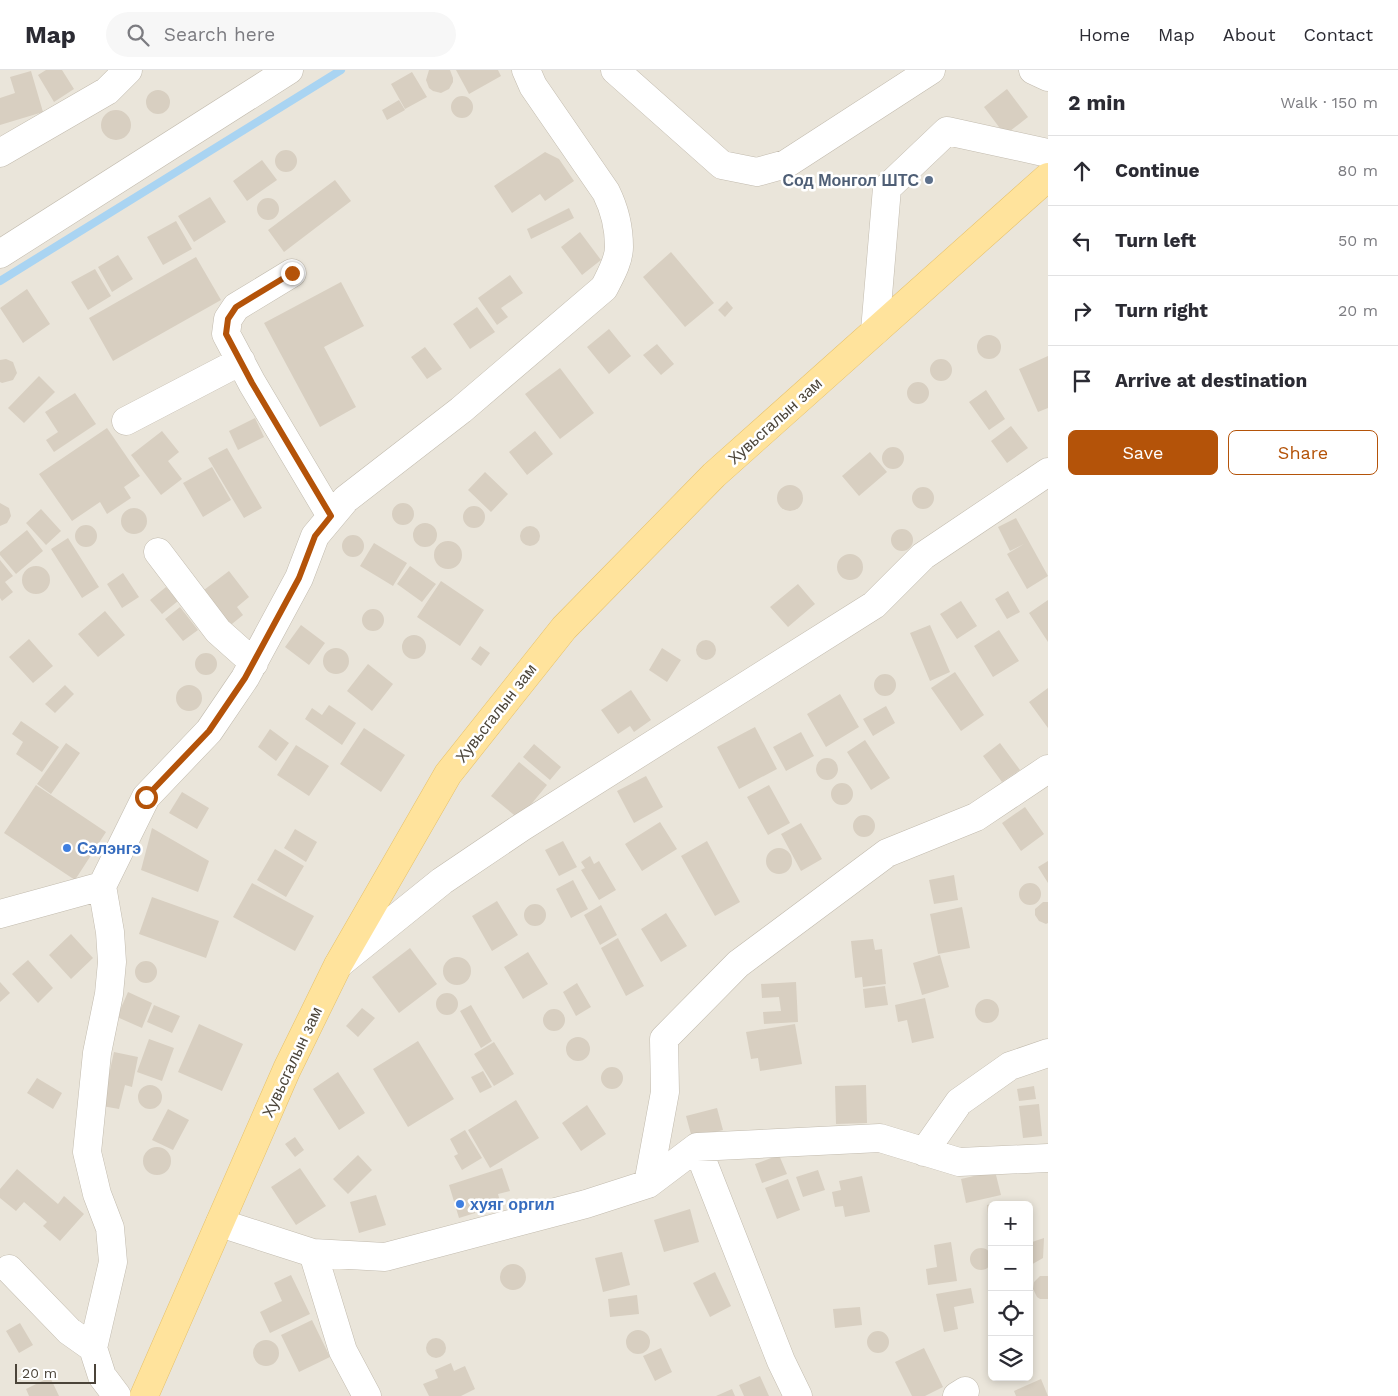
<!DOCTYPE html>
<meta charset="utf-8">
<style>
:root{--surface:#fff;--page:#f7f7f7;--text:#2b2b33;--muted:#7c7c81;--line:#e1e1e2;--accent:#b45309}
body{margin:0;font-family:"Work Sans",sans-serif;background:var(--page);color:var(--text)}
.controls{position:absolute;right:15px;bottom:15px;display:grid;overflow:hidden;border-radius:8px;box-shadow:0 2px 8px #0003}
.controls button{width:45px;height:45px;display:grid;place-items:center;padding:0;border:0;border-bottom:1px solid var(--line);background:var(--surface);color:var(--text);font:25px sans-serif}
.scale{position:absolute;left:15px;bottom:12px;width:81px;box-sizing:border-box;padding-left:5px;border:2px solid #4b4439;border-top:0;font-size:14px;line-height:18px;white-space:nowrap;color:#4b4439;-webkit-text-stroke:4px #fff;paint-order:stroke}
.stop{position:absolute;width:15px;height:15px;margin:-11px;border:4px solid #b45309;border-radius:50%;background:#fff}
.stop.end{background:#b45309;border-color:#fff;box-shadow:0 1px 5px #0008}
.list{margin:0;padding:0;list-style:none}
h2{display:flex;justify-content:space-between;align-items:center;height:65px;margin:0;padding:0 20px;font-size:21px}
h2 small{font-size:16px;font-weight:400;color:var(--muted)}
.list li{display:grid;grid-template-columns:32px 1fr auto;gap:15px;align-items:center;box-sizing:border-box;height:70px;padding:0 20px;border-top:1px solid var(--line)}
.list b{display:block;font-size:19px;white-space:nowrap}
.list em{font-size:16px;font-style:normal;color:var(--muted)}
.actions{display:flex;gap:10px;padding:15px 20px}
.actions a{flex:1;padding:11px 0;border:1px solid var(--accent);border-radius:8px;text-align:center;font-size:18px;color:var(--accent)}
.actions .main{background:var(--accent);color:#fff}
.icon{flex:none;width:28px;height:28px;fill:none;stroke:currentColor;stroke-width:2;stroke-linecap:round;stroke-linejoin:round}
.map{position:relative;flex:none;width:1048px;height:1326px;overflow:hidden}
header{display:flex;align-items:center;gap:30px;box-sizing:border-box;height:70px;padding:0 25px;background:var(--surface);border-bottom:1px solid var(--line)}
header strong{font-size:24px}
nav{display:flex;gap:28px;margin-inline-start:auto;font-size:18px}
.search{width:350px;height:45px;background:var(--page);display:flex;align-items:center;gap:12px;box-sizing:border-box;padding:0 18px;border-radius:28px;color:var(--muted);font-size:19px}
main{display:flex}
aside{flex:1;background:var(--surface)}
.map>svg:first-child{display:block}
.residential{fill:#eae5da;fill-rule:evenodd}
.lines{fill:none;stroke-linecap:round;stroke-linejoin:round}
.stream{stroke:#a9d4f2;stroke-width:8}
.building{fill:#d8cfc1}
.minor-casing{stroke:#c2bbae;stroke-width:29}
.major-casing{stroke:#e6c16a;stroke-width:29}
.minor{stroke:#fff;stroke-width:28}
.major{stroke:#ffe39c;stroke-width:28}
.route{stroke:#b45309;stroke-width:6}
.service-dot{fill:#5c6f8a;stroke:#fff;stroke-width:2}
.shop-dot{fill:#3f7fe0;stroke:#fff;stroke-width:2}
.labels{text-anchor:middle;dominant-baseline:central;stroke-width:5;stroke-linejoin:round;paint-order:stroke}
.service-label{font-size:16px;font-weight:bold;fill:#4e5e75;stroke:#fff;text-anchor:end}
.street-label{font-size:16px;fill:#4b4439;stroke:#fff}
.shop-label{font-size:16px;font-weight:bold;fill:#366cbe;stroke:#fff;text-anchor:start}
</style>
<header>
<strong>Map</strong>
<div class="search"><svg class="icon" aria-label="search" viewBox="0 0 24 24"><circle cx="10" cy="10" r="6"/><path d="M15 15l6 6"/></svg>Search here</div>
<nav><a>Home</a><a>Map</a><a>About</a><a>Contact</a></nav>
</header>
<main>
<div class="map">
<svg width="1048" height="1326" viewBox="0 0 1048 1326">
<rect width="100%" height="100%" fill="#f6f3ec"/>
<path class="residential" d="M0 0H1048V1326H0ZM992 1135H1029V1307H992Z"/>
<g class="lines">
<path class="stream" d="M0 211 341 0"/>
</g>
<path class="building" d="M46 0H62L74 19 54 32 38 5Z
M429 0H450L453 8V12L449 19 441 23 433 21 429 18 426 10Z
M456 0H498L501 6 469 24Z
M31 1 43 42 0 55V28L15 23 10 7Z
M412 2 427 27 405 39 391 14Z
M1007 19 1028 47 1005 65 984 37Z
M146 32a12 12 0 1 1 24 0a12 12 0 1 1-24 0Z
M451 37a11 11 0 1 1 22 0a11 11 0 1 1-22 0Z
M399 30 405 40 387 50 382 40Z
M101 55a15 15 0 1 1 30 0a15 15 0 1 1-30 0Z
M275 91a11 11 0 1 1 22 0a11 11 0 1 1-22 0Z
M545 82 559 89 574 111 545 131 540 124 512 143 494 116Z
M262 90 277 110 247 131 233 111Z
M335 110 351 131 284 182 268 160Z
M210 127 226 152 194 172 178 146Z
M257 139a11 11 0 1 1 22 0a11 11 0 1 1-22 0Z
M569 138 574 148 531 169 527 159Z
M176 151 192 179 163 195 147 167Z
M580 162 601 190 582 205 561 177Z
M671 182 714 233 685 257 643 207Z
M118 185 133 209 112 222 98 197Z
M196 187 221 230 113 291 89 248Z
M95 199 111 226 88 240 71 212Z
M510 205 523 223 501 238 508 247 497 255 478 228Z
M341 212 364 256 324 277 356 337 320 357 264 253Z
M27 219 50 254 23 273 0 238Z
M727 231 733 238 725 247 718 240Z
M477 237 495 262 470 279 453 254Z
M609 259 631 286 609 304 587 277Z
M977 277a12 12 0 1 1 24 0a12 12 0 1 1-24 0Z
M657 274 674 294 661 305 643 285Z
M425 277 442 299 427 309 411 287Z
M1048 286V338L1038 342 1019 299Z
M930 300a11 11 0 1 1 22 0a11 11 0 1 1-22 0Z
M6 289 13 292 17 303 13 310 2 313 0 312V290Z
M560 298 594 343 560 369 525 324Z
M39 306 55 322 24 353 8 338Z
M907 323a11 11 0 1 1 22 0a11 11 0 1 1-22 0Z
M986 320 1005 349 989 360 969 332Z
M75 323 96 354 54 382 46 370 58 362 45 342Z
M255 348 264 367 238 380 229 361Z
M1011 356 1028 378 1007 393 991 371Z
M107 358 140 406 124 417 131 428 107 444 100 432 72 451 39 404Z
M162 361 179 382 168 391 182 409 161 425 131 385Z
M535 361 553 384 527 405 509 382Z
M882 388a11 11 0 1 1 22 0a11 11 0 1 1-22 0Z
M227 378 262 438 244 448 208 388Z
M870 382 887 402 859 426 842 406Z
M212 397 231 430 203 447 183 413Z
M485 402 508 424 491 442 468 420Z
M777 428a13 13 0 1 1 26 0a13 13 0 1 1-26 0Z
M912 428a11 11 0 1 1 22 0a11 11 0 1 1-22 0Z
M0 433 9 438 11 446 7 453 0 456Z
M392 444a11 11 0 1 1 22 0a11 11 0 1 1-22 0Z
M463 447a11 11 0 1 1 22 0a11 11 0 1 1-22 0Z
M121 451a13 13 0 1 1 26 0a13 13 0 1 1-26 0Z
M41 439 61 461 46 475 26 453Z
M1016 448 1048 506 1027 519 1007 484 1024 474 1010 481 998 457Z
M413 465a12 12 0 1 1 24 0a12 12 0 1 1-24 0Z
M75 466a11 11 0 1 1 22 0a11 11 0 1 1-22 0Z
M520 466a10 10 0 1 1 20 0a10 10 0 1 1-20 0Z
M891 470a11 11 0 1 1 22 0a11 11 0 1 1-22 0Z
M27 460 43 481 16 504 0 485V482Z
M342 476a11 11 0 1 1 22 0a11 11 0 1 1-22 0Z
M68 468 99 517 82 528 51 479Z
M434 485a14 14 0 1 1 28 0a14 14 0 1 1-28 0Z
M374 473 407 493 393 516 360 496Z
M837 497a13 13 0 1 1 26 0a13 13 0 1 1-26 0Z
M0 490 13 506 5 512 13 522 2 531 0 528Z
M22 510a14 14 0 1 1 28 0a14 14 0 1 1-28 0Z
M410 496 436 514 422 532 397 514Z
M229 501 249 527 237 537 243 545 227 558 200 523Z
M123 503 139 527 122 538 107 514Z
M441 511 484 540 460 576 417 547Z
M798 514 815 534 788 557 770 537Z
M166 517 178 531 162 544 150 530Z
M1008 521 1020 542 1007 549 995 529Z
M1048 530V572L1029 543Z
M961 531 977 556 957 569 940 544Z
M180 537 198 560 183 571 165 549Z
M362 550a11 11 0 1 1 22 0a11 11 0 1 1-22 0Z
M105 541 125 565 98 587 78 564Z
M301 555 325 573 309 595 285 577Z
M930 555 950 602 930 611 910 563Z
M999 560 1019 591 993 607 974 576Z
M402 577a12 12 0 1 1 24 0a12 12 0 1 1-24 0Z
M29 569 53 596 33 613 9 587Z
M696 580a10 10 0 1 1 20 0a10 10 0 1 1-20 0Z
M480 576 490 583 481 596 471 589Z
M662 578 681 590 667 612 649 600Z
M323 591a13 13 0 1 1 26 0a13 13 0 1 1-26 0Z
M195 594a11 11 0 1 1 22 0a11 11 0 1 1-22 0Z
M368 594 393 614 372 641 347 621Z
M955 602 984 645 961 661 931 618Z
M874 615a11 11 0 1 1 22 0a11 11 0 1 1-22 0Z
M65 615 74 624 55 643 45 634Z
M176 628a13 13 0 1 1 26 0a13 13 0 1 1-26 0Z
M1048 618V658L1029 632Z
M631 620 651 650 634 662 630 656 618 664 601 640Z
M840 624 859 657 826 677 807 644Z
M329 635 356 653 342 675 305 649 312 638 322 645Z
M886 636 895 653 873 666 863 649Z
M21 651 59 677 42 702 16 684 23 672 12 664Z
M755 657 777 699 739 719 717 677Z
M364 658 405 685 381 722 340 694Z
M270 659 289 673 276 691 258 677Z
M801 662 814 686 786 701 773 677Z
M865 670 890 708 871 720 847 682Z
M66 673 80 683 51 724 37 714Z
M1000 673 1020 700 1002 712 983 686Z
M534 674 561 697 550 710 523 687Z
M296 675 329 696 309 726 277 705Z
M816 699a11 11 0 1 1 22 0a11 11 0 1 1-22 0Z
M519 692 547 715 519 749 491 726Z
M646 706 663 737 634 753 617 721Z
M831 724a11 11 0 1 1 22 0a11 11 0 1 1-22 0Z
M36 715 106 762 75 810 4 763Z
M769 715 790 753 768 765 747 727Z
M182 722 209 738 197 759 169 743Z
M1025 737 1044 764 1021 781 1002 753Z
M853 756a11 11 0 1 1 22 0a11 11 0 1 1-22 0Z
M660 752 677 779 642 801 625 774Z
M801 753 822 789 801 801 781 764Z
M152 758 209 791 198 822 141 800Z
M295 759 317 772 306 792 284 778Z
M563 771 577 797 559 806 545 780Z
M707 771 740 832 715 846 681 786Z
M766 791a13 13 0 1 1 26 0a13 13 0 1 1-26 0Z
M275 779 304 796 286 827 257 810Z
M590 786 594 794 599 791 616 820 599 830 581 800 585 798 581 792Z
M1048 791V813L1038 797Z
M954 805 958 830 934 834 929 810Z
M573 810 588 839 571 848 556 819Z
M252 813 314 846 295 881 233 847Z
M1019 824a11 11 0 1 1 22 0a11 11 0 1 1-22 0Z
M152 827 219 851 206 888 139 864Z
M497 831 518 865 492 881 472 846Z
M1043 832H1048V853L1046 854 1039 851 1035 845V839Z
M524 845a11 11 0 1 1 22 0a11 11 0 1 1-22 0Z
M601 835 617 865 600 875 584 845Z
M962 837 970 878 938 884 930 844Z
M666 843 687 876 661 892 641 859Z
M71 864 93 888 71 909 49 885Z
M618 868 644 916 626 926 601 878Z
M873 869 875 880 882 879 886 914 863 917 862 907 855 908 851 871Z
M410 878 437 914 399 943 372 907Z
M528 882 548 914 523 929 504 897Z
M940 885 949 917 922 925 913 893Z
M443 901a14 14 0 1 1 28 0a14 14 0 1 1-28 0Z
M28 890 53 918 38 933 12 904Z
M135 902a11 11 0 1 1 22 0a11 11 0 1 1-22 0Z
M0 912 10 923 0 932Z
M796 912 798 952 764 954 763 942 781 941 779 927 762 928 761 914Z
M577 913 591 937 576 946 563 922Z
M885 916 888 935 865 938 863 919Z
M128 922 152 933 142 958 117 947Z
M436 934a11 11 0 1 1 22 0a11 11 0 1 1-22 0Z
M925 928 934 968 912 973 907 950 898 952 895 935Z
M975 941a12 12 0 1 1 24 0a12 12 0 1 1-24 0Z
M154 935 180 946 172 963 147 952Z
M471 935 492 971 481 978 460 941Z
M362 938 375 948 358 967 346 956Z
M543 950a11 11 0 1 1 22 0a11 11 0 1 1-22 0Z
M199 954 243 974 222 1021 178 1002Z
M795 954 802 994 760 1001 758 988 751 989 746 962Z
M566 979a12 12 0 1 1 24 0a12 12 0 1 1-24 0Z
M149 969 174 978 162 1011 137 1002Z
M418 971 454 1029 408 1057 373 999Z
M494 972 514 1004 494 1016 474 984Z
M114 982 138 987 132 1017 125 1015 119 1039 102 1036Z
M601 1008a11 11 0 1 1 22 0a11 11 0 1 1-22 0Z
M483 1001 492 1017 480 1023 471 1007Z
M338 1002 365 1043 339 1060 313 1019Z
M37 1008 62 1023 53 1039 27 1023Z
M138 1027a12 12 0 1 1 24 0a12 12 0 1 1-24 0Z
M866 1015 867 1053 836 1054 835 1016Z
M1034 1016 1036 1029 1019 1031 1017 1019Z
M516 1030 539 1068 490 1098 468 1060Z
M1039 1034 1042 1066 1023 1068 1019 1036Z
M587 1035 606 1064 581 1081 562 1053Z
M717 1038 723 1060 692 1068 686 1046Z
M168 1039 189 1050 173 1080 152 1070Z
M465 1060 482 1088 462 1100 454 1086 458 1084 450 1069Z
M295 1067 304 1080 295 1087 285 1074Z
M143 1091a14 14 0 1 1 28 0a14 14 0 1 1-28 0Z
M358 1085 372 1100 348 1124 333 1109Z
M779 1085 787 1104 762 1113 755 1094Z
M300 1098 326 1136 296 1155 271 1117Z
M502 1098 510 1121 498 1124 501 1135 459 1148 449 1115Z
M17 1099 58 1134 64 1126 84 1144 60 1171 43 1156 47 1152 24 1132 16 1141 0 1128V1119Z
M818 1100 825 1120 803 1127 796 1107Z
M995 1101 1001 1125 966 1133 961 1109Z
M862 1106 870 1142 845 1147 843 1136 835 1137 832 1122 841 1120 839 1111Z
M788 1109 800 1140 777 1149 765 1118Z
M376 1125 386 1155 359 1163 350 1132Z
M992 1134V1163H990L987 1135Z
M690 1139 699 1172 664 1182 654 1150Z
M1044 1168 1043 1188 1029 1196V1173Z
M951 1172 957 1211 928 1215 926 1199 937 1197 934 1175Z
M970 1189a11 11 0 1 1 22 0a11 11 0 1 1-22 0Z
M622 1182 630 1215 603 1222 595 1188Z
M500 1207a13 13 0 1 1 26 0a13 13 0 1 1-26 0Z
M715 1202 731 1236 710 1247 693 1213Z
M291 1205 310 1244 270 1263 260 1242 282 1231 274 1213Z
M1040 1206H1048V1229H1040L1037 1227 1033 1219 1034 1212Z
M971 1218 974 1233 954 1237 958 1259 944 1262 936 1224Z
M637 1225 639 1244 610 1247 608 1229Z
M860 1237 862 1255 835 1258 833 1239Z
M312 1250 330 1287 299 1302 281 1265Z
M20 1253 33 1275 19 1283 6 1261Z
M626 1272a12 12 0 1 1 24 0a12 12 0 1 1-24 0Z
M867 1272a11 11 0 1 1 22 0a11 11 0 1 1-22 0Z
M426 1278a10 10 0 1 1 20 0a10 10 0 1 1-20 0Z
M253 1283a13 13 0 1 1 26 0a13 13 0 1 1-26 0Z
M661 1278 672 1302 655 1311 643 1286Z
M924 1278 943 1317 925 1326H912L895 1292Z
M451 1293 454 1301 465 1296 475 1319 461 1326H429L423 1314 438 1308 435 1300Z
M760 1306 769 1326H744L739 1315Z
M50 1307 59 1326H29L26 1319Z
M1041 1309 1048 1326H1016L1014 1321Z
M732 1319 735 1326H716Z"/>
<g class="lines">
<defs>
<path id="minor" d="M615 0 722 95 757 102 786 94 931 0
M1033 0 1048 7
M0 83 107 21 128 0
M0 184 289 0
M292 203 236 237 228 249 226 264 252 313 331 446
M875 261 887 118 947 61 1048 83
M126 351 241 291
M158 482 218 561 254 593
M102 816 110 862 112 892 109 924 97 983 87 1082 97 1124 110 1158 113 1192 93 1278 102 1306 117 1326
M0 844 102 816 146 727 209 661 245 608 299 508 315 466 346 429 461 340 604 218C610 206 619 191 619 177 619 159 614 138 606 122L533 16 526 0
M339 894 442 811 522 757 874 535 923 486 1048 402
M697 1077 781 1291 798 1326
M924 1082 959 1032 1010 996 1048 983
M648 1114 665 1022 664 969 738 894 887 783 976 747 1048 699
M220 1153 313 1183 343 1281 367 1326
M313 1183 385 1187 586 1134 648 1114 697 1077 880 1068 959 1092 1048 1088
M9 1199 69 1261 93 1278
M957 1326 965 1321"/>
<path id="major" d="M144 1326 287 999 338 895 448 704 564 558 714 405 1048 107"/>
</defs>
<use href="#minor" class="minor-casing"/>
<use href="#major" class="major-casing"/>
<use href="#minor" class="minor"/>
<use href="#major" class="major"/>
</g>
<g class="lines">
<path class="route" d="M146 727 209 661 245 608 299 508 315 466 331 446 252 313 226 264 228 249 236 237 292 203"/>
</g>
<circle class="service-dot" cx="929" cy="110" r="5"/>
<g class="shop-dot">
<circle cx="67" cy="778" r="5"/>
<circle cx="460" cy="1134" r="5"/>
</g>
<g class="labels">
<g class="service-label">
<text x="919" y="110">Сод Монгол ШТС</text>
</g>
<g class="street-label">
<text transform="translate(775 351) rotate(-42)">Хувьсгалын зам</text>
<text transform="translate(496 643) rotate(-52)">Хувьсгалын зам</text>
<text transform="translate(292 992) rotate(-65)">Хувьсгалын зам</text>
</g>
<g class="shop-label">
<text x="77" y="778">Сэлэнгэ</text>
<text x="470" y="1134">хуяг оргил</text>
</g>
</g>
</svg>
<div class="controls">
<button>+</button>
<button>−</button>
<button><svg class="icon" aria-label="locate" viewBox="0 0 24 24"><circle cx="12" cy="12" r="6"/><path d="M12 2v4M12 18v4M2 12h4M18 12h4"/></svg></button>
<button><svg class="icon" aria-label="layers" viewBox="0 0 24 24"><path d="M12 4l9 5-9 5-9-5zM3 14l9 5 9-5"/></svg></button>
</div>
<div class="scale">20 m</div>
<div class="stop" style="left:146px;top:727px"></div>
<div class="stop end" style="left:292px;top:203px"></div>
</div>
<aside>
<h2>2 min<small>Walk · 150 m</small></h2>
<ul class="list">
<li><svg class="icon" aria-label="ahead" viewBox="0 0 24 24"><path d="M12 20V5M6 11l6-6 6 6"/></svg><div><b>Continue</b></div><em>80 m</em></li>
<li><svg class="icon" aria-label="left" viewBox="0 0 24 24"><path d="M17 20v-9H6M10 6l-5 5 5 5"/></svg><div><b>Turn left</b></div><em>50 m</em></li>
<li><svg class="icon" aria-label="right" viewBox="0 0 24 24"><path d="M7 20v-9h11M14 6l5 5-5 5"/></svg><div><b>Turn right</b></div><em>20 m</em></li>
<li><svg class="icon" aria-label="arrive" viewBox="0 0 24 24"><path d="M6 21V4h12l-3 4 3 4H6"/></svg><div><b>Arrive at destination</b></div></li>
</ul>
<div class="actions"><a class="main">Save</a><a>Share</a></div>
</aside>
</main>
